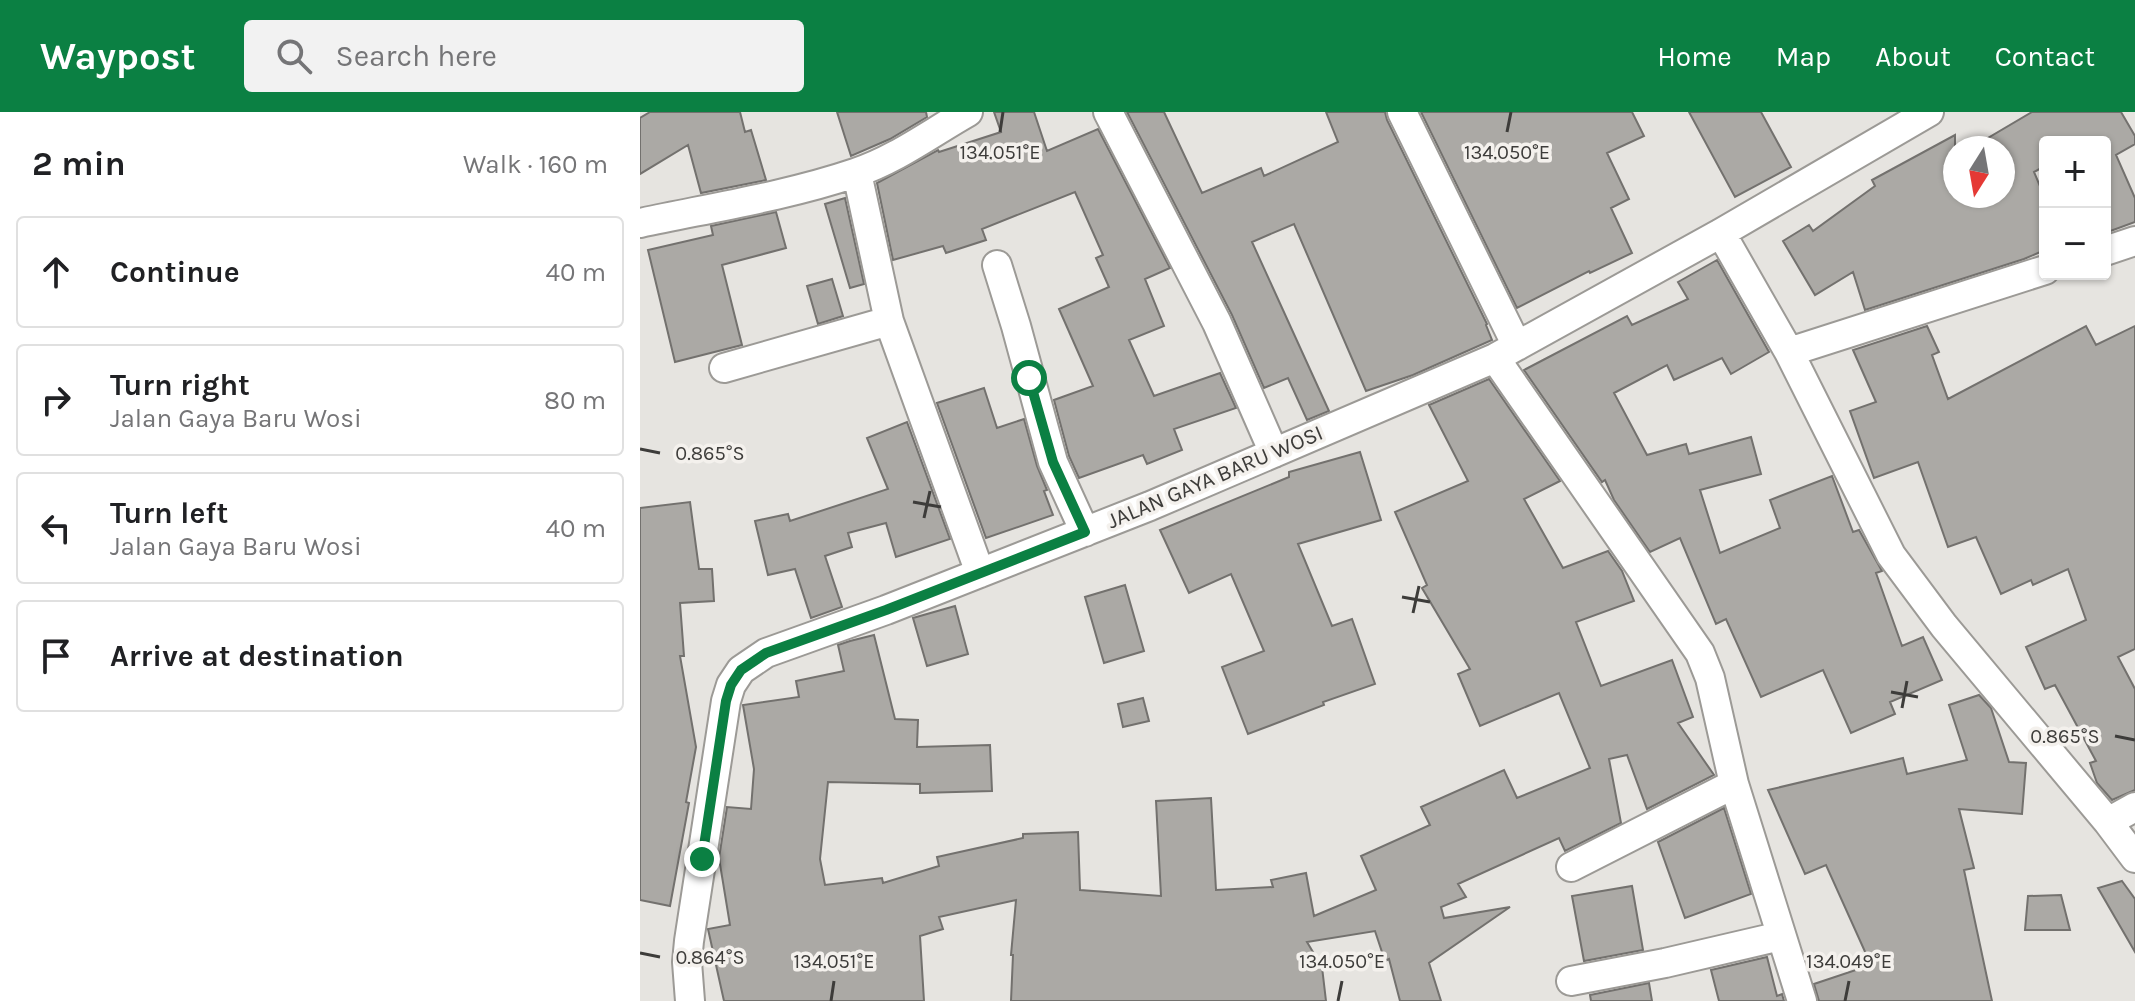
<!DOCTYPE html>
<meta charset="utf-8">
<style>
:root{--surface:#fff;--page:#f2f2f2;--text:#202124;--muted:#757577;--line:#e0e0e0;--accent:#0b8043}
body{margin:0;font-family:Karla,sans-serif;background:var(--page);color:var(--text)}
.controls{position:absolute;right:24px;top:24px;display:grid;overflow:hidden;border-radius:8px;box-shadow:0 2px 6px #0004}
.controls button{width:72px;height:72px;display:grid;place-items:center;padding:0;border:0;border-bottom:2px solid var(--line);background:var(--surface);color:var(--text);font:40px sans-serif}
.compass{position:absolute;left:1303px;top:24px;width:72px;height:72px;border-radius:50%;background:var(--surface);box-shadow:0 2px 6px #0004;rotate:191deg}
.stop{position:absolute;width:24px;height:24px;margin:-18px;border:6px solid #0b8043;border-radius:50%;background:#fff}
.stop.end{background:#0b8043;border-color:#fff;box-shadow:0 2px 8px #0008}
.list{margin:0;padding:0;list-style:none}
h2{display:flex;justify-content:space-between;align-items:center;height:104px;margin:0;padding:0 32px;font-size:34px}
h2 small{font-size:26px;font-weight:400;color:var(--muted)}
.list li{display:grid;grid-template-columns:52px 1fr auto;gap:24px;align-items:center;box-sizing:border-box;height:112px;margin:0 16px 16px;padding:0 16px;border:2px solid var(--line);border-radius:8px}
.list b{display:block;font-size:30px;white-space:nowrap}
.list p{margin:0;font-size:26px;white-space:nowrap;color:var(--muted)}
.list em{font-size:26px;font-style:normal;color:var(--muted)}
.icon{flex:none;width:44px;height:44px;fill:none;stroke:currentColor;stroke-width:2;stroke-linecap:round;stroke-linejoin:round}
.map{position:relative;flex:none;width:1495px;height:889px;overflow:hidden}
header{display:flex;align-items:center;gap:48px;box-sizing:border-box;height:112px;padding:0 40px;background:var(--accent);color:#fff}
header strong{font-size:38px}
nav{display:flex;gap:44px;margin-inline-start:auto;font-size:28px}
.search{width:560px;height:72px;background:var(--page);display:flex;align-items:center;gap:20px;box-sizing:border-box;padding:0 28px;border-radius:8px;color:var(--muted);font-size:30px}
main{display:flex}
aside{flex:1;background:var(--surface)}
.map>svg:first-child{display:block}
.building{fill:#aba9a5;stroke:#73716e;stroke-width:2}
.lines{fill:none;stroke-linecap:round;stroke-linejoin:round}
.street-casing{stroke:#9c9a96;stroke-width:32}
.street{stroke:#fff;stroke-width:28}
.route{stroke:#0b8043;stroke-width:10}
.ticks{fill:none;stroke:#3d3c3a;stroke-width:3}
.labels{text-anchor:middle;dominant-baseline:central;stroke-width:7;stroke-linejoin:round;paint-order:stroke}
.street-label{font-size:22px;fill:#3d3c3a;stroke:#f4f1ed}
.ticks-label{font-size:20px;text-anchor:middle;fill:#3d3c3a;stroke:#f4f1ed;stroke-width:7;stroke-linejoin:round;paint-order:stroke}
</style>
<header>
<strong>Waypost</strong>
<div class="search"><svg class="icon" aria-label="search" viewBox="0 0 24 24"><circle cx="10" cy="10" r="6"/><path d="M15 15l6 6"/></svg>Search here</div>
<nav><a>Home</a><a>Map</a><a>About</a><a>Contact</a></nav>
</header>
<main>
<aside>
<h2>2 min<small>Walk · 160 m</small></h2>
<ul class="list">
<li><svg class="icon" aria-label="ahead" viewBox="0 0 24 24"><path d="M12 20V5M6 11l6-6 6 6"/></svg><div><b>Continue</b></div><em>40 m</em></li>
<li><svg class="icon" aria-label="right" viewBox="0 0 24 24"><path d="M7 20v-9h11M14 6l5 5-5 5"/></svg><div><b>Turn right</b><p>Jalan Gaya Baru Wosi</p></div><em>80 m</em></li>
<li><svg class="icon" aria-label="left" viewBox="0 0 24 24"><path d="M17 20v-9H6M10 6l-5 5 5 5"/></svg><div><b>Turn left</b><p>Jalan Gaya Baru Wosi</p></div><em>40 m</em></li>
<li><svg class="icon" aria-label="arrive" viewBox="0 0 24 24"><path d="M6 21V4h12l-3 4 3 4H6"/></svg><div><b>Arrive at destination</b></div></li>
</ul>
</aside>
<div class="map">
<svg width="1495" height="889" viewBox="0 0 1495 889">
<rect width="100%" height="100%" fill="#e6e4e0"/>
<path class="building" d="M10 0H100L105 20 111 18 126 68 61 81 48 33 0 62V6Z
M197 0H286L287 5 250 27 211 44Z
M354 0H394L407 39 458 17 530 156 505 167 524 214 489 228 514 284 580 261 596 296 534 317 542 338 507 352 503 343 439 366 429 344 414 288 453 274 419 197 469 175 456 146 463 143 435 80 342 117 346 128 306 141 303 134 253 148 237 71 298 38 299 40 361 20Z
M487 0H524L562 81 621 56 624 64 698 30 686 0H745L747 8 847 212 846 213 852 228 773 263 726 279 654 112 612 130 689 299 667 308 648 266 624 276 592 203Z
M781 0H992L1004 24 967 41 989 87 971 96 992 141 950 161 949 159 877 196Z
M1049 0H1121L1151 55 1095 85Z
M1392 0H1481L1495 24V32L1476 43 1495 86V110L1465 121V30H1405V54L1394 60 1405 86V138L1384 147 1225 198 1213 160 1175 183 1143 129 1169 113 1173 119 1235 74 1232 68 1315 23V84H1363V36H1331Z
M205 86 224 172 210 176 185 92Z
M136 100 146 136 82 153 102 233 35 250 8 138 73 123 71 114Z
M1077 148 1129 240 1091 262 1082 246 1034 268 1027 253 974 281 1007 343 1046 332 1049 342 1111 325 1121 362 1060 378 1080 441 1140 416 1130 388 1192 364 1213 420 1219 418 1242 459 1236 461 1262 534 1283 525 1302 568 1250 590 1255 602 1211 621 1183 558 1121 585 1086 507 1076 512 1040 426 1010 440 974 388 965 368 962 370 884 258 987 204 992 213 1048 187 1038 170Z
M192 167 203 204 178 212 167 174Z
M1287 214 1299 240 1292 243 1308 287 1446 214 1456 233 1495 214V537L1478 545 1495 577V678L1472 688 1457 671 1450 651 1456 649 1415 573 1405 577 1386 535 1446 508 1428 457 1393 473 1391 468 1361 482 1336 425 1308 435 1278 350 1234 366 1210 299 1236 290 1213 238Z
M849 267 920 369 884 387 923 456 968 439 982 459 994 489 936 510 961 574 1032 548 1053 605 1038 611 1074 663 1007 697 987 643 969 647 981 711 925 739 919 726 818 772 826 785 801 795 804 806 870 795 789 851 801 889H760L749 847 745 849 735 819 667 830 682 855 686 889H371L373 843H371L376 788 299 805 303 817 280 824 284 889H84L68 817 90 813 79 746 87 695 111 697 114 657 103 593 159 585 156 569 204 559 198 533 210 529 234 523 255 607 278 608 277 635 350 633 352 679 280 681V672L188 670 180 747 185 773 242 766 243 771 299 754 297 745 383 726V722L438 720 440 778 521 784 516 689 571 686 576 778 633 775 631 768 666 761 674 804 736 778 721 744 790 713 781 695 864 658 877 686 950 656 919 581 840 614 818 562 830 557 782 476 787 473 755 400 828 369 789 293Z
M344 276 357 316 384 307 397 354 407 378 404 379 413 403 346 426 297 291Z
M267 310 310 427 256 445 246 411 208 421 212 435 185 444 202 495 171 506 155 457 128 463 115 409 148 402 150 409 248 377 227 326Z
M720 340 741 408 658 432 692 514 712 507 735 572 683 590 684 593 608 622 582 555 624 539 591 462 549 481 520 418 649 365V360Z
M50 390 59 457H72L74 489 40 491 44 544H40L56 635 46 690 49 691 30 794 0 788V396Z
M485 473 504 539 464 551 445 485Z
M315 494 328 542 287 554 273 506Z
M1339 583 1351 596 1369 650 1386 651 1382 702 1319 697 1334 756 1324 758 1352 889H1179L1174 872 1231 853 1186 753 1165 762 1128 678 1263 646 1267 662 1327 648 1309 593Z
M503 586 509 609 483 615 478 592Z
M1084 696 1111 782 1045 806 1018 730Z
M1482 769 1495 787V840L1458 776Z
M992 774 1003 838 944 849 932 784Z
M1421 783 1430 818H1385L1388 784Z
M1127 845 1137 884 1142 882 1144 889H1079L1071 858Z
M1009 871 1012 889H951L950 883Z"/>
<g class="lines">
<defs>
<path id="street" d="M468 0 577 211 634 341
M762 0 877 234
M217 61 249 209 340 461
M0 111C70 96 147 84 215 61 255 48 291 21 328 0
M1081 121 1149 240 1251 443 1304 514 1468 710 1495 746
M1465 139 1495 129
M357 153 376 214 413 350 445 420
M1149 240 1405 158
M855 246 1060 541 1070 566 1094 672 1162 889
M84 256 249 209
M1468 710 1495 695
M931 755 1094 672
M931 869 1025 851 1141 824
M50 889 47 850 49 829 86 589 91 573 101 558 126 541 246 498 510 394 855 246 1081 121 1289 0"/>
</defs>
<use href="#street" class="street-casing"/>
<use href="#street" class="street"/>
</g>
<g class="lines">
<path class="route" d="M62 747 86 589 91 573 101 558 126 541 246 498 445 420 413 350 389 266"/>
</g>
<path class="ticks" d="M360 20 363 0M867 20 871 0M0 337 20 341M273 390 301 395M284 406 290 379M762 485 790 490M773 501 779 474M1251 580 1278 585M1262 596 1267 569M1475 624 1495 628M0 841 20 845M191 889 194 869M698 889 702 869M1205 889 1209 869"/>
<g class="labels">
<g class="street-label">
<text transform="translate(575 365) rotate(-23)">JALAN GAYA BARU WOSI</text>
</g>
</g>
<g class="ticks-label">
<text x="360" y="47">134.051°E</text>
<text x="867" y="47">134.050°E</text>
<text x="70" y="348">0.865°S</text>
<text x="1425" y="631">0.865°S</text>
<text x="70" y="852">0.864°S</text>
<text x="194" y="856">134.051°E</text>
<text x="702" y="856">134.050°E</text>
<text x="1209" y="856">134.049°E</text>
</g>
</svg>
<div class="controls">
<button>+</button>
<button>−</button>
</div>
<svg class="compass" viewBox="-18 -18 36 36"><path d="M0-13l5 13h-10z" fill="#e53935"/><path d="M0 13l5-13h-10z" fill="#757577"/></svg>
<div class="stop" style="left:389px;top:266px"></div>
<div class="stop end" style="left:62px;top:747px"></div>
</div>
</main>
